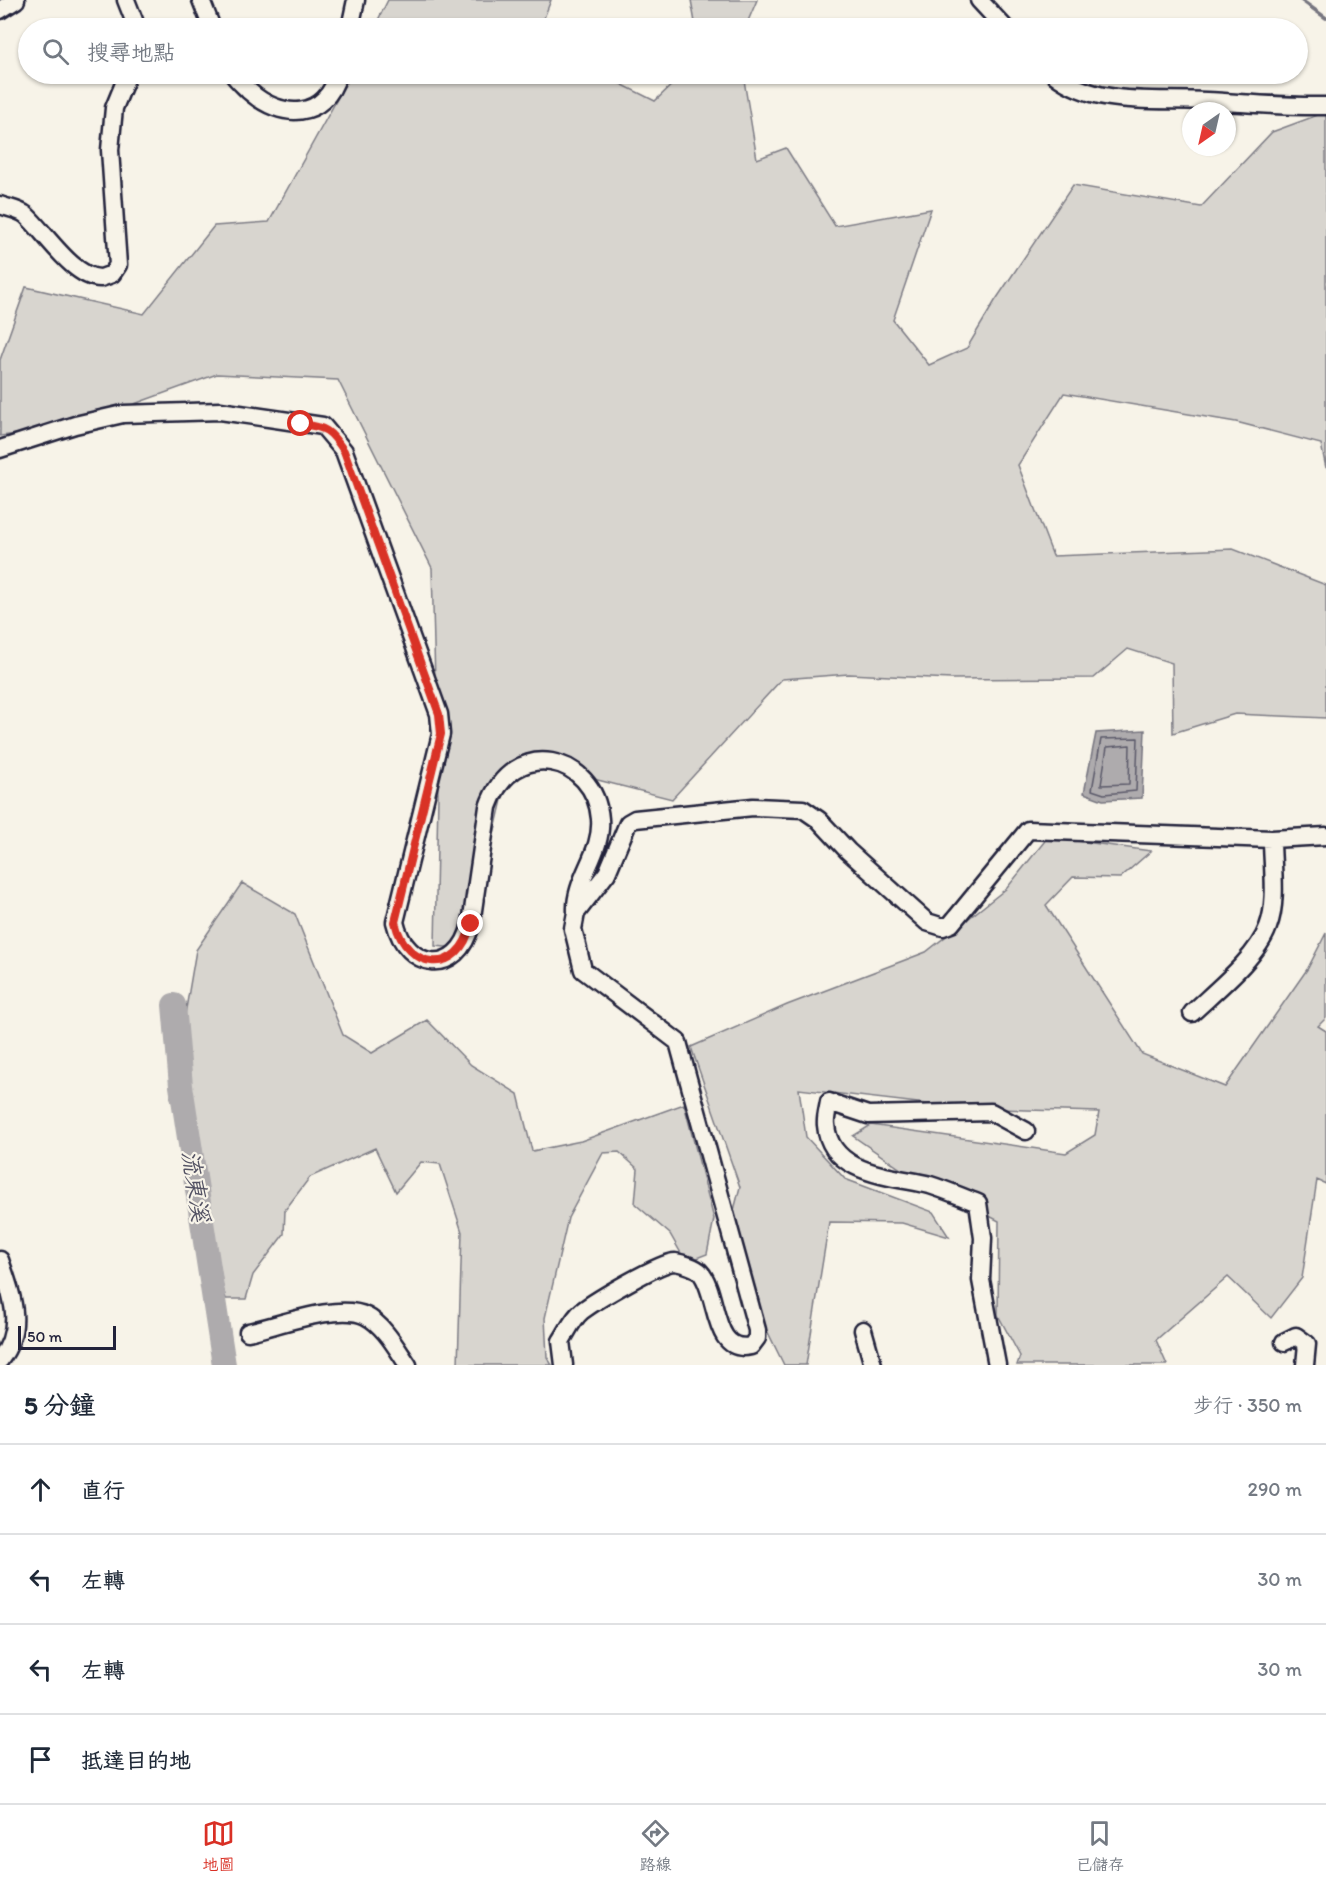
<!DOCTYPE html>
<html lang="zh-TW">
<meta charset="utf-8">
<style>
:root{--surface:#fff;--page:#f6f6f7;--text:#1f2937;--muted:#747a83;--line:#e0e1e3;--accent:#d93025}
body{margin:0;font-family:Itim,"LXGW WenKai TC",sans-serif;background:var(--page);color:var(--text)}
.compass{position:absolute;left:1182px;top:102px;width:54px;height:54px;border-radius:50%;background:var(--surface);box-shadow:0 2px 4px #0004;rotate:214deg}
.scale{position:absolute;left:18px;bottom:15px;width:98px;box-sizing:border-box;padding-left:6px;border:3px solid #22223b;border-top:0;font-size:16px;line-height:21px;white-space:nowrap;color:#22223b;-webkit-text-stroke:4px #f7f3e8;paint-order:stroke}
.stop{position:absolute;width:18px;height:18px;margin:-14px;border:4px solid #d93025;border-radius:50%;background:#fff}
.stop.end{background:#d93025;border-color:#fff;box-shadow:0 2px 6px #0008}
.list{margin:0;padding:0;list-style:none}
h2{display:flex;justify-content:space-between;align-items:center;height:78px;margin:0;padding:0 24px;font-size:26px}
h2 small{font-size:20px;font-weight:400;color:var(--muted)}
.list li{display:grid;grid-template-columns:39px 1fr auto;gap:18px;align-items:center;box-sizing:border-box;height:90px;padding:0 24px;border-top:2px solid var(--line)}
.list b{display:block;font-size:22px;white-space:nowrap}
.list em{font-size:20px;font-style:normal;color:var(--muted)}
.icon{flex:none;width:33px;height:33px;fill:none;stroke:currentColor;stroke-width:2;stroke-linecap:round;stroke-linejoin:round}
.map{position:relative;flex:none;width:1326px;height:1365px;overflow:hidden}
.search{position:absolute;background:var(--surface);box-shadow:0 2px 4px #0004;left:18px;right:18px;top:18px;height:66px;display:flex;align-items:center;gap:15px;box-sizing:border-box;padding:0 21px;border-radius:33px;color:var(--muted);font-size:22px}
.sheet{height:438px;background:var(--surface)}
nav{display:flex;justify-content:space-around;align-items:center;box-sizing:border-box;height:84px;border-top:2px solid var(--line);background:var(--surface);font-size:16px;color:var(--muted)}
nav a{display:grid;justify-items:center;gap:3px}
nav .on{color:var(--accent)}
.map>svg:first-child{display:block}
.green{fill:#d8d5cf;stroke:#7d7c85;stroke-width:1.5}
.water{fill:#aeabad;stroke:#76747f;stroke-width:1.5}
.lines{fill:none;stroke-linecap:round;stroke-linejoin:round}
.shore{stroke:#5a5969;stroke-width:1.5}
.stream{stroke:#76747f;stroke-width:4}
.river{stroke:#aeabad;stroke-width:24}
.minor-casing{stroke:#22223b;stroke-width:21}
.minor{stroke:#f7f3e8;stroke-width:16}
.route{stroke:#d93025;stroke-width:8}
.labels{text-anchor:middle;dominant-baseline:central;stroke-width:4.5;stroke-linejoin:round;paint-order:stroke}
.water-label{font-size:24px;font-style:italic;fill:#535263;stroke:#f7f3e8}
</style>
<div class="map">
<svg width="1326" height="1365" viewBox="0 0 1326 1365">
<rect width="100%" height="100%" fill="#f7f3e8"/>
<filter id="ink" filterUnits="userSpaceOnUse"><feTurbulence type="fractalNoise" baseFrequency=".0167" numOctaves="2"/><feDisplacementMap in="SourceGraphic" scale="12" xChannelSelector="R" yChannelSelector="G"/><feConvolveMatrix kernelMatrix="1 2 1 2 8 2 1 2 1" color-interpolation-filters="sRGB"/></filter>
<g filter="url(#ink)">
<path class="green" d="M388 0H551L544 18 554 28H374Z
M691 0H757L745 28H696Z
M351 74H601L655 101 683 74H743L757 159 786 148 835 226 931 209 893 320 929 365 967 348 995 301 1073 185 1201 207 1272 132 1326 112V468L1321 444 1236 422 1064 393 1018 465 1053 556 1233 549 1326 585V718L1235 714 1173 733 1172 663 1128 649 1094 678 951 679 849 674 782 679 672 799 582 776 510 766 467 949 435 946 438 796 432 568 338 380 217 374 65 429 0 436V360L26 287 144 314 214 226 269 222Z
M1048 837 1151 851 1120 878 1073 877 1046 905 1142 1054 1225 1087 1308 968 1326 933V1018L1318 1026 1326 1031V1184L1317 1180 1302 1278 1271 1318 1228 1277 1156 1340 1167 1365H1017L1020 1356 998 1315 999 1221 911 1176 853 1136 871 1125 1066 1153 1095 1135 1099 1112 961 1108 799 1089 806 1137 845 1179 933 1212 949 1237 902 1223 829 1222 806 1365H784L725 1245 740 1187 691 1047 787 1005 926 952 1007 888Z
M242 883 295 914 343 1035 372 1053 427 1020 471 1065 518 1094 532 1151 581 1141 684 1104 714 1219 707 1254 686 1262 670 1234 635 1204 638 1169 619 1152 603 1153 568 1218 545 1318 547 1357 552 1365H458L462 1232 440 1164 421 1162 396 1192 375 1148 310 1177 285 1210 284 1234 253 1275 246 1299H226L171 1097 196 950Z"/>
<path class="water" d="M1145 730 1142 798 1103 800 1084 793 1096 733Z"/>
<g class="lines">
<path class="shore" d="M1138 738 1136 791 1104 794 1092 790 1101 739Z
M1130 745 1129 784 1101 785 1107 747Z"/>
<path class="stream" d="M1301 0 1326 18"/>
<path class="river" d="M174 1005 181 1086 224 1365"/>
<defs>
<path id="minor" d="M126 0 137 28
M201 0 212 28
M979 0 1005 28
M0 10 16 0
M350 28 356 0
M233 74C237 80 243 85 249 91 281 120 325 120 338 74
M1054 74C1097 108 1156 98 1206 101 1247 103 1285 107 1326 106
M0 205C8 208 20 210 26 215 45 232 74 279 101 278L112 274 118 265 110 150 114 108 128 74
M0 449 75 425 123 414 220 411 323 426 344 451 439 714 441 734 395 922C406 970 458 978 471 924L488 807C513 735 595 755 600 819 603 853 574 879 576 912
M1192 1013C1215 991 1257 958 1268 927 1278 901 1272 866 1272 839
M0 1260C12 1296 25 1327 0 1360
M863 1330 873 1365
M248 1332C277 1326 340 1302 366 1316 384 1325 397 1349 408 1365
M1284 1342 1296 1336 1307 1344 1305 1365
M564 1365 561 1341C567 1332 573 1318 582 1311 595 1301 660 1262 675 1262 681 1263 696 1267 700 1272 719 1292 711 1355 751 1346L757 1338V1330L678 1042 583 970 573 929 576 913 607 873 628 823 635 819 753 807 803 809 819 820 848 851 927 922 943 927 951 924 1028 830 1272 839 1326 836
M997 1365 981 1280 983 1238 978 1203C962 1197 946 1190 930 1185 893 1176 830 1175 826 1125 825 1118 828 1109 829 1102L868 1115 991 1112 1026 1131"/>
</defs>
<use href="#minor" class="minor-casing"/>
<use href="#minor" class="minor"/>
</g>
</g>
<g class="lines" filter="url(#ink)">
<path class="route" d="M301 424C326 427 330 430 344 451L439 714 441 734 395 922C406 970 459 978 471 924"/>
</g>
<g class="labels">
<g class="water-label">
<text transform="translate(196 1186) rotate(81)">流東溪</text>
</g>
</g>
</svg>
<svg class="compass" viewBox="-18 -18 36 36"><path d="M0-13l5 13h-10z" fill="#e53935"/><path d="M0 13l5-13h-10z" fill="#747a83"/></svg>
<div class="scale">50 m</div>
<div class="stop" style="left:301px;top:424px"></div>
<div class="stop end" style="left:471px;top:924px"></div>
<div class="search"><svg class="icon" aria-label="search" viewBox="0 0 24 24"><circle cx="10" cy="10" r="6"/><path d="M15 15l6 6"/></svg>搜尋地點</div>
</div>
<section class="sheet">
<h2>5 分鐘<small>步行 · 350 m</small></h2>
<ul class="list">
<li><svg class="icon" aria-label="ahead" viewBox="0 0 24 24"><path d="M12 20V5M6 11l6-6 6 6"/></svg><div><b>直行</b></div><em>290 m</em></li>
<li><svg class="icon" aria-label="left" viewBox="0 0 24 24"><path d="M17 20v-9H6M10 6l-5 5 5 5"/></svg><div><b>左轉</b></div><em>30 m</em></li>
<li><svg class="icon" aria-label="left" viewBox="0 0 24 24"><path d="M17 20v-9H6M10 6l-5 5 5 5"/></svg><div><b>左轉</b></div><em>30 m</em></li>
<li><svg class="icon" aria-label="arrive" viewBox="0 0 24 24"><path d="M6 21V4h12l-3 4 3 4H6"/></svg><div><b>抵達目的地</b></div></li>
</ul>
</section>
<nav>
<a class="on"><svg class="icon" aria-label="map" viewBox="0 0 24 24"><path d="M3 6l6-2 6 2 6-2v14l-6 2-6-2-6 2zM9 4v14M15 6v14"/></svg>地圖</a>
<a><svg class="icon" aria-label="directions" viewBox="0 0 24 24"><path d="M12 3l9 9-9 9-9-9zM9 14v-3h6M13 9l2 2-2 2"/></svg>路線</a>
<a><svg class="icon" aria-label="saved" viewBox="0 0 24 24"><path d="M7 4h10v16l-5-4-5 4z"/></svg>已儲存</a>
</nav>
